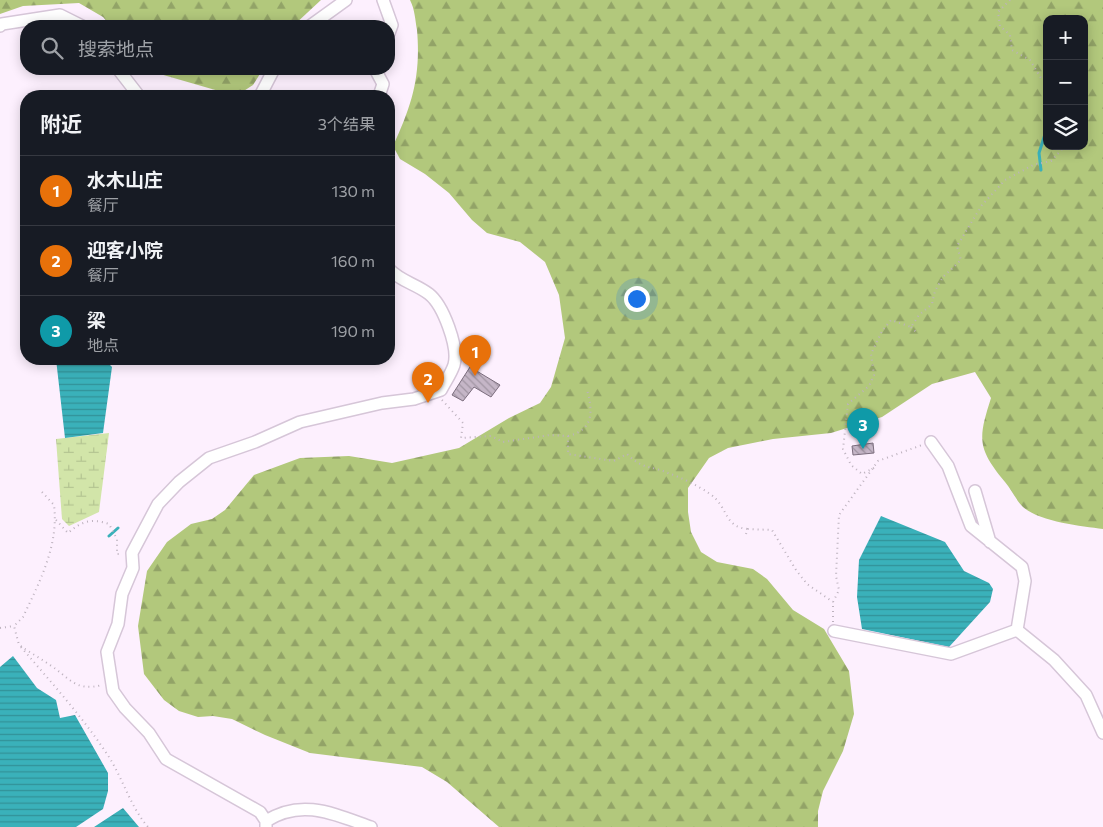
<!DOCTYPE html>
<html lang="zh">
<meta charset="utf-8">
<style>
:root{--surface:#171b24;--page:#20242c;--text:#f1f3f6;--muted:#9ea1a6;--line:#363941;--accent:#7c3aed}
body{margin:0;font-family:Commissioner,"Noto Sans SC",sans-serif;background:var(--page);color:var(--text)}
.controls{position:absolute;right:15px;top:15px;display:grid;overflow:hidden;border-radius:10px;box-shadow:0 2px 12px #0003}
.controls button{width:45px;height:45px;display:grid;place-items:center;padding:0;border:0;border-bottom:1px solid var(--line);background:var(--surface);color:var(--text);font:25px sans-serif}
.you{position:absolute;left:636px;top:298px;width:18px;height:18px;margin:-12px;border:4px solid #fff;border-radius:50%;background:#1a73e8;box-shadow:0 0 0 8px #1a73e833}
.badge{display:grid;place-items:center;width:32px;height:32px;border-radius:50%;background:var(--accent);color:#fff;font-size:16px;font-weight:700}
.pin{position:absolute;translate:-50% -41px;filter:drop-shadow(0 1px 2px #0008)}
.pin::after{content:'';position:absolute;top:26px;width:18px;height:15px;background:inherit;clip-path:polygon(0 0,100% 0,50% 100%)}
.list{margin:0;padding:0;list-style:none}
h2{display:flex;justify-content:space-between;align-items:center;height:65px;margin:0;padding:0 20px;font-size:21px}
h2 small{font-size:16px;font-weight:400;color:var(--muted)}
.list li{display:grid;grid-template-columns:32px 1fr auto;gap:15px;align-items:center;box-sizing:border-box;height:70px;padding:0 20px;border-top:1px solid var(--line)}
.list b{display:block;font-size:19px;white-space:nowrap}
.list p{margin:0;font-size:16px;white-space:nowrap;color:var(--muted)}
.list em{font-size:16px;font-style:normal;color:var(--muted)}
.icon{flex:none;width:28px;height:28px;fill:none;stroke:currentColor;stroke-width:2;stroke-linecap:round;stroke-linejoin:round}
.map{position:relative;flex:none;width:1103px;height:827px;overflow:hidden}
.search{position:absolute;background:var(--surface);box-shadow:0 2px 12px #0003;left:20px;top:20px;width:375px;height:55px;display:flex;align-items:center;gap:12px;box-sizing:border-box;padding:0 18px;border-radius:20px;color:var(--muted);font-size:19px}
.panel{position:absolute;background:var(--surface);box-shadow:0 2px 12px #0003;left:20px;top:90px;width:375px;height:275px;border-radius:20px}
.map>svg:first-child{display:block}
.forest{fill:url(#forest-firs);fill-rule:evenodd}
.wetland{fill:url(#wetland-marsh)}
.water{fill:url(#water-rules)}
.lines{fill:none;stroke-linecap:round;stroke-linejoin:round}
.stream{stroke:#3ab1ba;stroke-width:3}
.building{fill:url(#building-back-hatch);stroke:#7c6e7e}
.minor-casing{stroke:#d6c6d8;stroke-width:14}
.path{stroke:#bdb2be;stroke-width:2;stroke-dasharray:1 4;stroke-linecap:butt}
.minor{stroke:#fff;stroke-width:11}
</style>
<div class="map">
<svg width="1103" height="827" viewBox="0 0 1103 827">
<defs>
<pattern id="forest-firs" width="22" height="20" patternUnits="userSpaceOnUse" patternTransform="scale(1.25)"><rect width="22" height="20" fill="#b2c87c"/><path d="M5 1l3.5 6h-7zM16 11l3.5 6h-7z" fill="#92a367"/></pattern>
<pattern id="wetland-marsh" width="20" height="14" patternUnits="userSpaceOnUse" patternTransform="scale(1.25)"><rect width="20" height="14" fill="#d2e5a9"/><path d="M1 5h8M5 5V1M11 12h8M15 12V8" fill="none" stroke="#b5c592"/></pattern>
<pattern id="water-rules" width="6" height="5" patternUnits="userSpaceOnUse" patternTransform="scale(1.25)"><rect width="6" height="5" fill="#3ab1ba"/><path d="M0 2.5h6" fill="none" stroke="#329198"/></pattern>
<pattern id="building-back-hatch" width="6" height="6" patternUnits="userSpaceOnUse" patternTransform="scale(1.25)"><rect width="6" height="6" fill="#c5b6c7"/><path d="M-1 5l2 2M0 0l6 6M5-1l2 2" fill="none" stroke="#a195a3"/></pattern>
</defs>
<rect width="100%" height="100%" fill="#fdf0fe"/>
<path class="forest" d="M0 0H321L293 26H111L103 17 79 3 23 6 0 14Z
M410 0H1103V529C1081 526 1040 522 1023 507 1016 500 1011 489 1005 482 977 448 978 439 991 398L975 372 932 384 882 417 831 433 773 439 728 448 709 458 688 488V512L691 532 701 552 717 562 753 569 767 579 793 610 824 629 849 671 854 714 843 751 823 791 818 811V827H499L447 782 422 767 310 753 265 735 232 719 213 716 198 717 179 711 164 700 144 674 138 626 147 571 167 542 191 524 212 519 225 510 254 475 300 458 349 456 392 463 459 448 509 418 540 403 551 387 565 338 559 295 545 262 520 242 487 233 472 220 449 193 425 174 400 159 393 146C412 105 421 76 417 30 415 19 415 10 410 0ZM1047 19H1084V146H1047Z
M152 69H263L253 85 236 96 160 74Z"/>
<path class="wetland" d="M109 433 99 512 69 526 62 519 56 439Z"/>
<path class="water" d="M56 359H104L112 367 103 433 65 438Z
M881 516 945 542 964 571 989 583 993 589 990 602 949 647 862 629 857 597 859 560Z
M13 656 37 688 56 700 60 718 75 715 108 773V791L103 809 76 827H0V667Z
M123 808 139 827H94Z"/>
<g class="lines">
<path class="stream" d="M1041 170 1039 153 1047 128
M109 536 118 528"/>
</g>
<path class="building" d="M470 367 500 385 491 397 474 387 463 401 452 395Z
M873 443 874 453 853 455 852 446Z"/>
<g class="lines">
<defs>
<path id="minor" d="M383 0 392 25 389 33
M0 26 2 24 60 15 82 26
M310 26 346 0
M118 69 139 96
M375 69 383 84 379 96
M260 96 274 69
M931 442 948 466 971 526 1022 567 1025 581 1017 630
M975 491 990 542
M834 631 951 654 1017 630 1054 660 1086 695 1103 733
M266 821C302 798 334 814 371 827
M266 827V821L260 812 166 759 149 733 125 708 113 691 107 652 118 624 122 594 133 568 132 553 158 504 179 482 209 458 255 442 300 422 382 403 414 399 441 390C445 382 451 374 454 365 459 347 443 305 429 294 416 284 400 281 389 269"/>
</defs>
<use href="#minor" class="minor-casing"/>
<path class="path" d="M1010 0 998 12 1000 26 1010 35 1012 50 1030 60 1041 78 1047 82
M911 327 917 333
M442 400 463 423 461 438 491 436 503 442 550 435 568 436V454L614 461 627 454C643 470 650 465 668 473 682 478 699 486 710 494 729 507 723 527 748 529
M568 436C594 430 593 411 587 390
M874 468 862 474 851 465 843 449 848 404 869 386 874 375 871 354 882 331 891 320 911 327 919 315 932 304 935 291 943 277 961 260 957 246 982 205 1005 180 1033 165 1051 161 1065 146
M42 492 54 505C59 545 40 581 23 617L14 626 19 645C29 652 40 658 50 665 70 678 75 692 102 685
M56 520 68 533C82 521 91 518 109 524L117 539V554H122
M746 534 748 529 772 530 796 570 807 584 833 602
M833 622V602L839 590 836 576 839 515 878 461 922 445
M0 628 14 626
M21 647C50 681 80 714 105 751 122 775 129 805 148 827"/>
<use href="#minor" class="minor"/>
</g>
</svg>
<div class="controls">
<button>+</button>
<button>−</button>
<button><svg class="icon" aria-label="layers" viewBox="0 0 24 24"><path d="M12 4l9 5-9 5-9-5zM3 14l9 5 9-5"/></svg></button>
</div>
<div class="you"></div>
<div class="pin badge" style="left:475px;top:376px;background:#e8710a">1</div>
<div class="pin badge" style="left:428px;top:403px;background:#e8710a">2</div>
<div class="pin badge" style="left:863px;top:449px;background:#0f9aa8">3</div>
<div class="search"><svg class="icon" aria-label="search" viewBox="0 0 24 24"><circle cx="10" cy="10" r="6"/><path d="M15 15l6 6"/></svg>搜索地点</div>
<section class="panel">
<h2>附近<small>3个结果</small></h2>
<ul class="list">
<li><span class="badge" style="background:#e8710a">1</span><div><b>水木山庄</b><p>餐厅</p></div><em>130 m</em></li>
<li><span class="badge" style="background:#e8710a">2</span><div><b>迎客小院</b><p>餐厅</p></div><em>160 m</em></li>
<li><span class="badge" style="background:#0f9aa8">3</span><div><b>梁</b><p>地点</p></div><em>190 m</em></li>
</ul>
</section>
</div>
